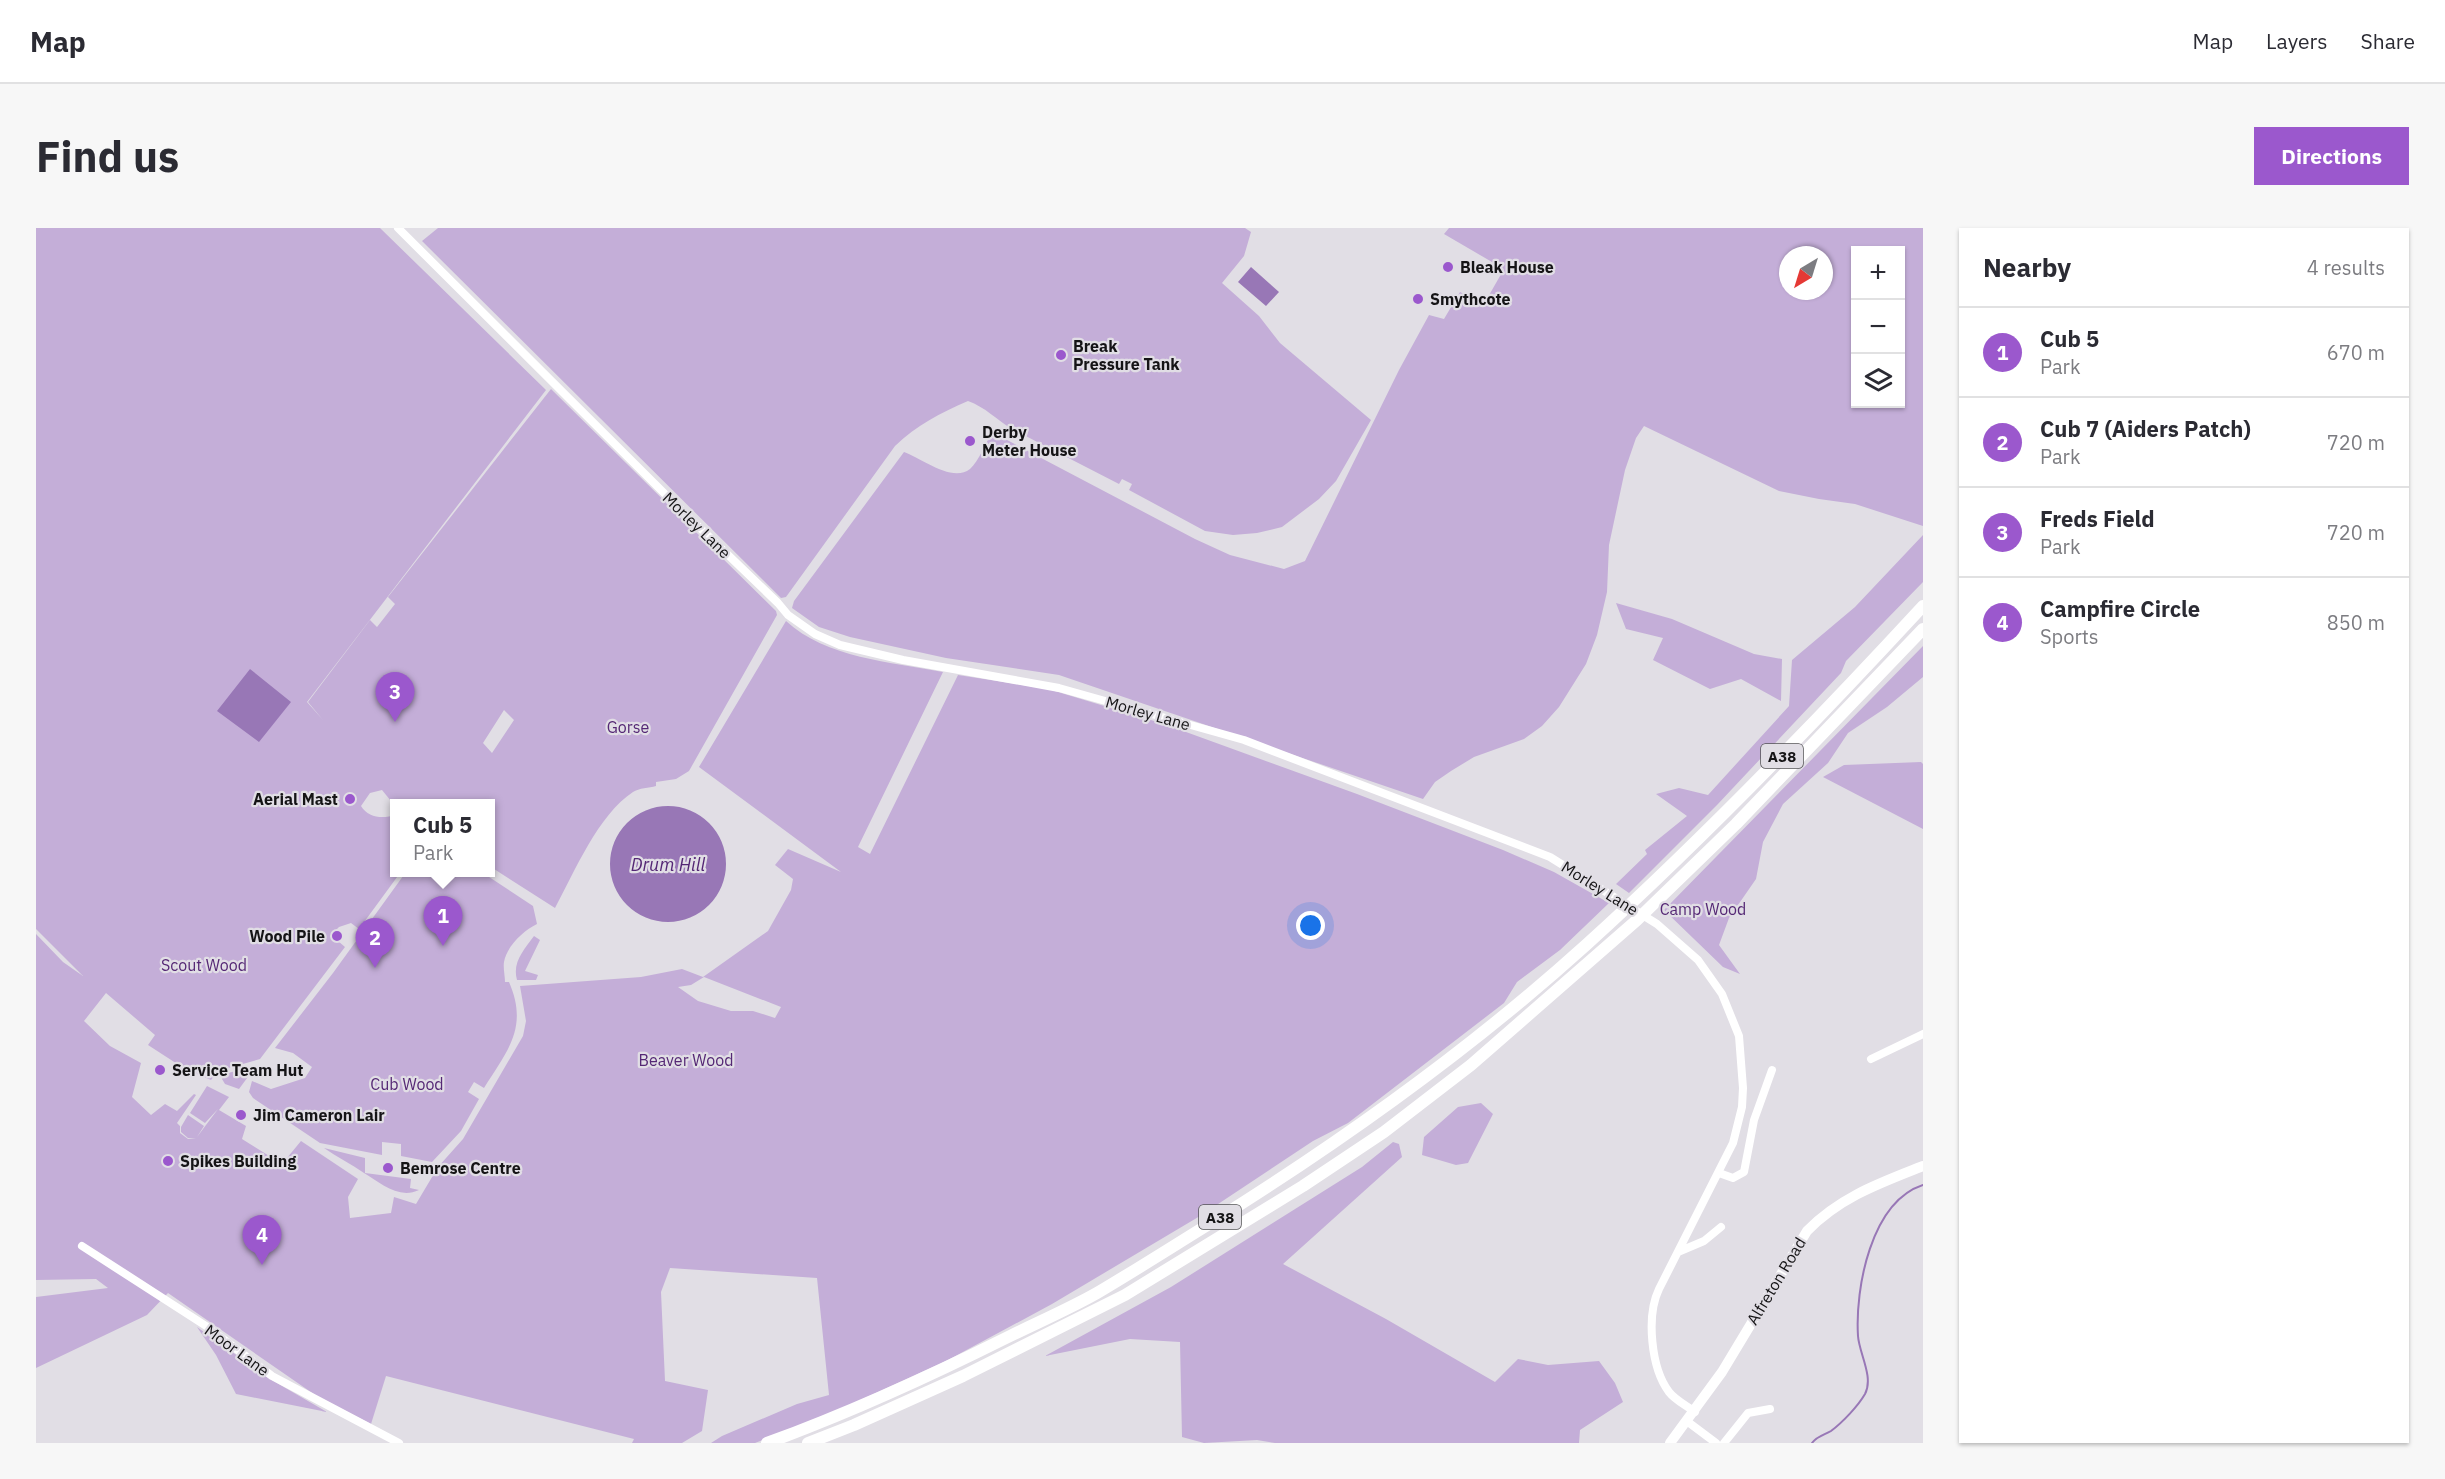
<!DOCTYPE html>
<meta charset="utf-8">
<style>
:root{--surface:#fff;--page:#f7f7f7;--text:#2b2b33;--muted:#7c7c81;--line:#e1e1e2;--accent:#9b58cd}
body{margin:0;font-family:"IBM Plex Sans",sans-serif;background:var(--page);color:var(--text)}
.controls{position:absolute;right:18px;top:18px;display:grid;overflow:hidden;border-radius:0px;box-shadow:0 2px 4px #0004}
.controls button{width:54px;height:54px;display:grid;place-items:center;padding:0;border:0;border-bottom:2px solid var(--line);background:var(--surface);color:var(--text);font:30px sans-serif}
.compass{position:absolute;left:1743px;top:18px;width:54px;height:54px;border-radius:50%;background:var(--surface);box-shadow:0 2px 4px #0004;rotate:218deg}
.you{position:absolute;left:1275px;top:698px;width:21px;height:21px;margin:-15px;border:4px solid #fff;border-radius:50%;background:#1a73e8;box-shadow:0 0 0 9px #1a73e833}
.badge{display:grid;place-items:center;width:39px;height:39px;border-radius:50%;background:var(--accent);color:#fff;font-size:20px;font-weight:700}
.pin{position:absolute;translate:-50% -50px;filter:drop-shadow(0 2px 3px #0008)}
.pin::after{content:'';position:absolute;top:32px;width:21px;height:18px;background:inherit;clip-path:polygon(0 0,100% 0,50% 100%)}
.popup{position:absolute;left:354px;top:571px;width:105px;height:78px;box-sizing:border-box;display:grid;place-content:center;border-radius:0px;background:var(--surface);filter:drop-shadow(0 2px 4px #0005);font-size:20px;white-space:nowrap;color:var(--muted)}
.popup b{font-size:22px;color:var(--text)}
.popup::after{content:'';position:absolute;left:50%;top:100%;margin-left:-12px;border:12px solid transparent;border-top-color:var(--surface)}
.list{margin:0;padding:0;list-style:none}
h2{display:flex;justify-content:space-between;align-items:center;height:78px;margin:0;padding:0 24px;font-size:26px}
h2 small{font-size:20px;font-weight:400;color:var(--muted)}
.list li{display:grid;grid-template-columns:39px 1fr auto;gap:18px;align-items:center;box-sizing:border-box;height:90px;padding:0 24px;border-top:2px solid var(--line)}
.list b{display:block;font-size:22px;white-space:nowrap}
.list p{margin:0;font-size:20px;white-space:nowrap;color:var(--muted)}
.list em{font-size:20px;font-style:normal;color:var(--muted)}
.icon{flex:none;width:33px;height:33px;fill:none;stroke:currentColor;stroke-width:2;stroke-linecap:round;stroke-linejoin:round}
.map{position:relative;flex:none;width:1887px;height:1215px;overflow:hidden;border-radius:0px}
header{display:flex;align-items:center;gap:36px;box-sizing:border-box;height:84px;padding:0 30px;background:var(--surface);border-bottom:2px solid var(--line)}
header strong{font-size:28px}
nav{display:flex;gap:33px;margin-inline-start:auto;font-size:21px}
.intro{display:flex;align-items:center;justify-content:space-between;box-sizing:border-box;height:144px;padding:0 36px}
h1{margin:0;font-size:42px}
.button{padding:15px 27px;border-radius:0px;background:var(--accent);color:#fff;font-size:21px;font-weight:700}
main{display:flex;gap:36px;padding:0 36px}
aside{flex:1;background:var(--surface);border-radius:0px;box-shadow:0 2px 4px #0004}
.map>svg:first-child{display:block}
.green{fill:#c4aed8;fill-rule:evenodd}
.water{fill:#9877b6}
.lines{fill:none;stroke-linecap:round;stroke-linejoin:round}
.stream{stroke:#9877b6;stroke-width:2}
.minor{stroke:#fff;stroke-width:8}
.secondary{stroke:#fff;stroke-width:10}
.trunk{stroke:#fff;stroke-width:12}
.poi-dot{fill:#9b58cd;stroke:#e1dee5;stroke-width:2}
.labels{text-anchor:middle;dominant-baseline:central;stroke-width:4.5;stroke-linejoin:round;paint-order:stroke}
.shield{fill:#e1dee5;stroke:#525154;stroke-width:1.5}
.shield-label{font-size:15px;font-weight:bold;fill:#151416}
.poi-label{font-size:16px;font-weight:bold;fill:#151416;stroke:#e1dee5;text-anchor:start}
.street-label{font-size:16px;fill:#151416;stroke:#e1dee5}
.park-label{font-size:16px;fill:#552875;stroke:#e1dee5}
.water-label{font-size:18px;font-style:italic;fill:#542775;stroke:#e1dee5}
</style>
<header>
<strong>Map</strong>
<nav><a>Map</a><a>Layers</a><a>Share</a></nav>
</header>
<div class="intro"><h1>Find us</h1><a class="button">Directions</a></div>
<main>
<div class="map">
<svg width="1887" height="1215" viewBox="0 0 1887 1215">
<rect width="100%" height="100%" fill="#e1dee5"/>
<path class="green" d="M0 0H344L510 162 271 474 287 492 272 474 334 392 341 399 359 376 352 369 515 161 740 383 741 387 653 543 640 551 620 554V558C613 560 603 560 597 564 562 587 539 643 519 680L455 639V576H359V578L346 562 334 565 325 578C332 590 347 591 359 587V644L364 645 323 701 315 695 303 699 295 707 309 719 224 831 182 843 175 852 149 841 112 817 119 807 70 765 48 793 74 818 105 835 96 869 115 887 129 876 141 883 158 866 160 867 141 895 144 898V905L152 911 160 910H152L145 904V899L152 887 168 898 161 909 182 881 169 895 154 885 171 858 193 869 183 882 210 898 206 911 246 936 265 913 322 951 312 969 314 990 355 985 358 969 380 976 402 939 427 911 487 808 490 793 484 758 605 749 646 741 667 749 732 703 755 662 757 651 739 637 752 621 805 644 663 539 750 393C790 430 855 434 907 444L822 619 834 626 922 447 1012 461 1128 496 1321 566 1467 622 1518 644 1573 675 1524 722 1481 754 1468 775 1312 895 1277 913 1164 988 1016 1076 912 1132 796 1185 719 1215H675L686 1208 761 1176 793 1167 781 1050 634 1040 625 1064 629 1153 672 1162 666 1203 646 1215H596L598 1211 350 1148 335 1196 282 1169 132 1065 111 1087 0 1140V1069L72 1060 60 1051 0 1052V706L27 734 47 748 0 701ZM468 482 478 492 456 525 447 515ZM668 749 745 779 739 790 717 783H695L662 773 642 759 655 757Z
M402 0H1209L1215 4 1208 28 1186 55 1223 88 1244 115 1335 192 1300 253 1283 271 1246 299 1221 305 1197 307 1169 303 1093 262 1096 256 1086 251 1083 256 976 201C961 192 949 179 932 173 904 185 881 197 859 218L750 369 745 370 386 13Z
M1413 0H1887V298L1819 276 1783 271 1743 263 1608 198 1600 210 1589 242 1573 317 1571 364 1561 407 1550 436 1523 479 1506 498 1488 511 1438 529 1415 543 1399 554 1387 571 1023 447 910 430 814 409 783 399 756 380 758 373 868 224C885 230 916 255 934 241 943 233 950 214 956 204L1159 311 1194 327 1248 341 1269 333 1363 142 1393 87 1408 91 1424 64 1448 76 1468 41 1408 6ZM1820 22H1864V176H1820ZM1752 27H1788V63H1752Z
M1887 307V354L1810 433 1805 445 1681 577 1593 665 1580 656 1611 626 1609 622 1651 588 1620 566 1643 560 1672 567 1753 478 1756 432 1819 379Z
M1580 375 1636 391 1718 426 1746 431 1745 473 1705 451 1674 461 1617 432 1627 410 1590 401Z
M1887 418V449L1851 479 1812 505 1792 535 1747 576 1727 614 1720 651 1693 690 1683 717 1704 746 1687 739 1628 682Z
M1885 534 1887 536V601L1787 549 1808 537Z
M370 644 447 645 497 678 501 696C487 703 471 718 468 734 467 740 469 748 469 754H473C493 800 471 823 448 860L438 854 432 864 443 871 425 903 396 934 365 928V916L346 914V927L284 915 217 870 213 864 216 853 235 861 269 850 276 839 257 825 239 820 297 745Z
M498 708 504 712 489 743 502 747 500 752H481C476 734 488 722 498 708Z
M220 838 203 861 189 856 186 851 188 846Z
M1445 875 1457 886 1432 935 1420 937 1386 927 1388 909 1422 879Z
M1357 914 1363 916 1366 929 1247 1036 1350 1091 1459 1154 1482 1131 1512 1137 1563 1133 1579 1155 1587 1174 1544 1202 1543 1215H1239L1221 1212 1168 1215 1146 1209 1144 1114 1094 1111 1009 1128 1135 1059 1326 939Z
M288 920 329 930V945L375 951 374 960 383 962C362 972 344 954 328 945 315 936 301 929 288 920Z
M161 1099 234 1151 291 1184 200 1166 180 1127Z"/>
<path class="water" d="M1215 39 1243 64 1230 78 1202 54Z
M214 441 255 474 223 514 181 483Z
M574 636a58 58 0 1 1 116 0a58 58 0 1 1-116 0Z"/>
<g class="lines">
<path class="stream" d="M1776 1215C1781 1208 1788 1207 1795 1203 1807 1194 1822 1178 1829 1166 1838 1149 1823 1125 1822 1108 1819 1060 1835 974 1887 957"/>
<path class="minor" d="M362 0 636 273 742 375 752 387 779 406 804 417 867 432 1023 460 1208 512 1514 629 1621 696 1662 732 1686 766 1703 808 1707 860 1706 879 1697 915 1623 1061C1610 1088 1615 1140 1633 1164 1639 1172 1651 1178 1659 1184
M1835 831 1887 806
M1683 945 1697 950 1708 944 1718 892 1736 842
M46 1018 170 1098 236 1148 363 1215
M1642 1024 1668 1013 1685 999
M1652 1194 1680 1215
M1688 1215 1712 1185 1734 1181"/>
<path class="secondary" d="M1634 1215 1686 1144 1771 1003C1804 969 1844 955 1887 938"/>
<path class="trunk" d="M731 1215C813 1185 892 1149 970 1110 1000 1095 1031 1082 1061 1065 1100 1042 1139 1017 1178 993 1309 911 1435 821 1550 717 1668 610 1779 495 1887 378
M772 1215 818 1197 927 1148 1089 1067 1267 958 1348 904 1435 837 1601 692 1700 596 1887 401"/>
</g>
<g class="poi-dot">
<circle cx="1412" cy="39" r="6"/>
<circle cx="1382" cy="71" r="6"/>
<circle cx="1025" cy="127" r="6"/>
<circle cx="934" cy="213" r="6"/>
<circle cx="314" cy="571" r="6"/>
<circle cx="301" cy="708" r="6"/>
<circle cx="124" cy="842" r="6"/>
<circle cx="205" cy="887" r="6"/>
<circle cx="132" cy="933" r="6"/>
<circle cx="352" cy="940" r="6"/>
</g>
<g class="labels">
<g class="shield">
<rect x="1725" y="516" width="42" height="24" rx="4.5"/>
<rect x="1163" y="977" width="42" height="24" rx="4.5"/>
</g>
<g class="shield-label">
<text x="1746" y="528">A38</text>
<text x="1184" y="989">A38</text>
</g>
<g class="poi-label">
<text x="1424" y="39">Bleak House</text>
<text x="1394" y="71">Smythcote</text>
<text x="1037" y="118">Break<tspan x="1037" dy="18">Pressure Tank</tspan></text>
<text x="946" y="204">Derby<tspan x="946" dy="18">Meter House</tspan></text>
<text x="302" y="571" text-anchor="end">Aerial Mast</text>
<text x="289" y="708" text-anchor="end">Wood Pile</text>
<text x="136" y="842">Service Team Hut</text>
<text x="217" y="887">Jim Cameron Lair</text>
<text x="144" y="933">Spikes Building</text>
<text x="364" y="940">Bemrose Centre</text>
</g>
<g class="street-label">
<text transform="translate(661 297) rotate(44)">Morley Lane</text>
<text transform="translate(1112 485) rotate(16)">Morley Lane</text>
<text transform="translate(1564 660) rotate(32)">Morley Lane</text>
<text transform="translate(1740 1053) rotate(-59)">Alfreton Road</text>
<text transform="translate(201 1122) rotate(36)">Moor Lane</text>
</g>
<g class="park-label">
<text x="592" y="499">Gorse</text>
<text x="1667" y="681">Camp Wood</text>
<text x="168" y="737">Scout Wood</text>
<text x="650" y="832">Beaver Wood</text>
<text x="371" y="856">Cub Wood</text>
</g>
<g class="water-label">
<text x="632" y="636">Drum Hill</text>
</g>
</g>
</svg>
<div class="controls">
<button>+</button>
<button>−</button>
<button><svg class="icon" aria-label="layers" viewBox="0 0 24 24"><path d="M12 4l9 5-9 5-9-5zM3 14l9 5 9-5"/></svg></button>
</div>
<svg class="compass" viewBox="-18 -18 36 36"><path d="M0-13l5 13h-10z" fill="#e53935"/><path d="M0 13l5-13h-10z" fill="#7c7c81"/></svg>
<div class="you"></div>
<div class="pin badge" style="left:407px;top:718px">1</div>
<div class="popup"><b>Cub 5</b>Park</div>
<div class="pin badge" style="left:339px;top:740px">2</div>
<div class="pin badge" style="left:359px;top:494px">3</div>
<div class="pin badge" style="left:226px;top:1037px">4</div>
</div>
<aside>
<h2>Nearby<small>4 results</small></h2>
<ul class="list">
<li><span class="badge">1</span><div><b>Cub 5</b><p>Park</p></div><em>670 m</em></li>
<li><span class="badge">2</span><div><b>Cub 7 (Aiders Patch)</b><p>Park</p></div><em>720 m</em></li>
<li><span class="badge">3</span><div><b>Freds Field</b><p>Park</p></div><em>720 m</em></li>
<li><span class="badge">4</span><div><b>Campfire Circle</b><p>Sports</p></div><em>850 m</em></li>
</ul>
</aside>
</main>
